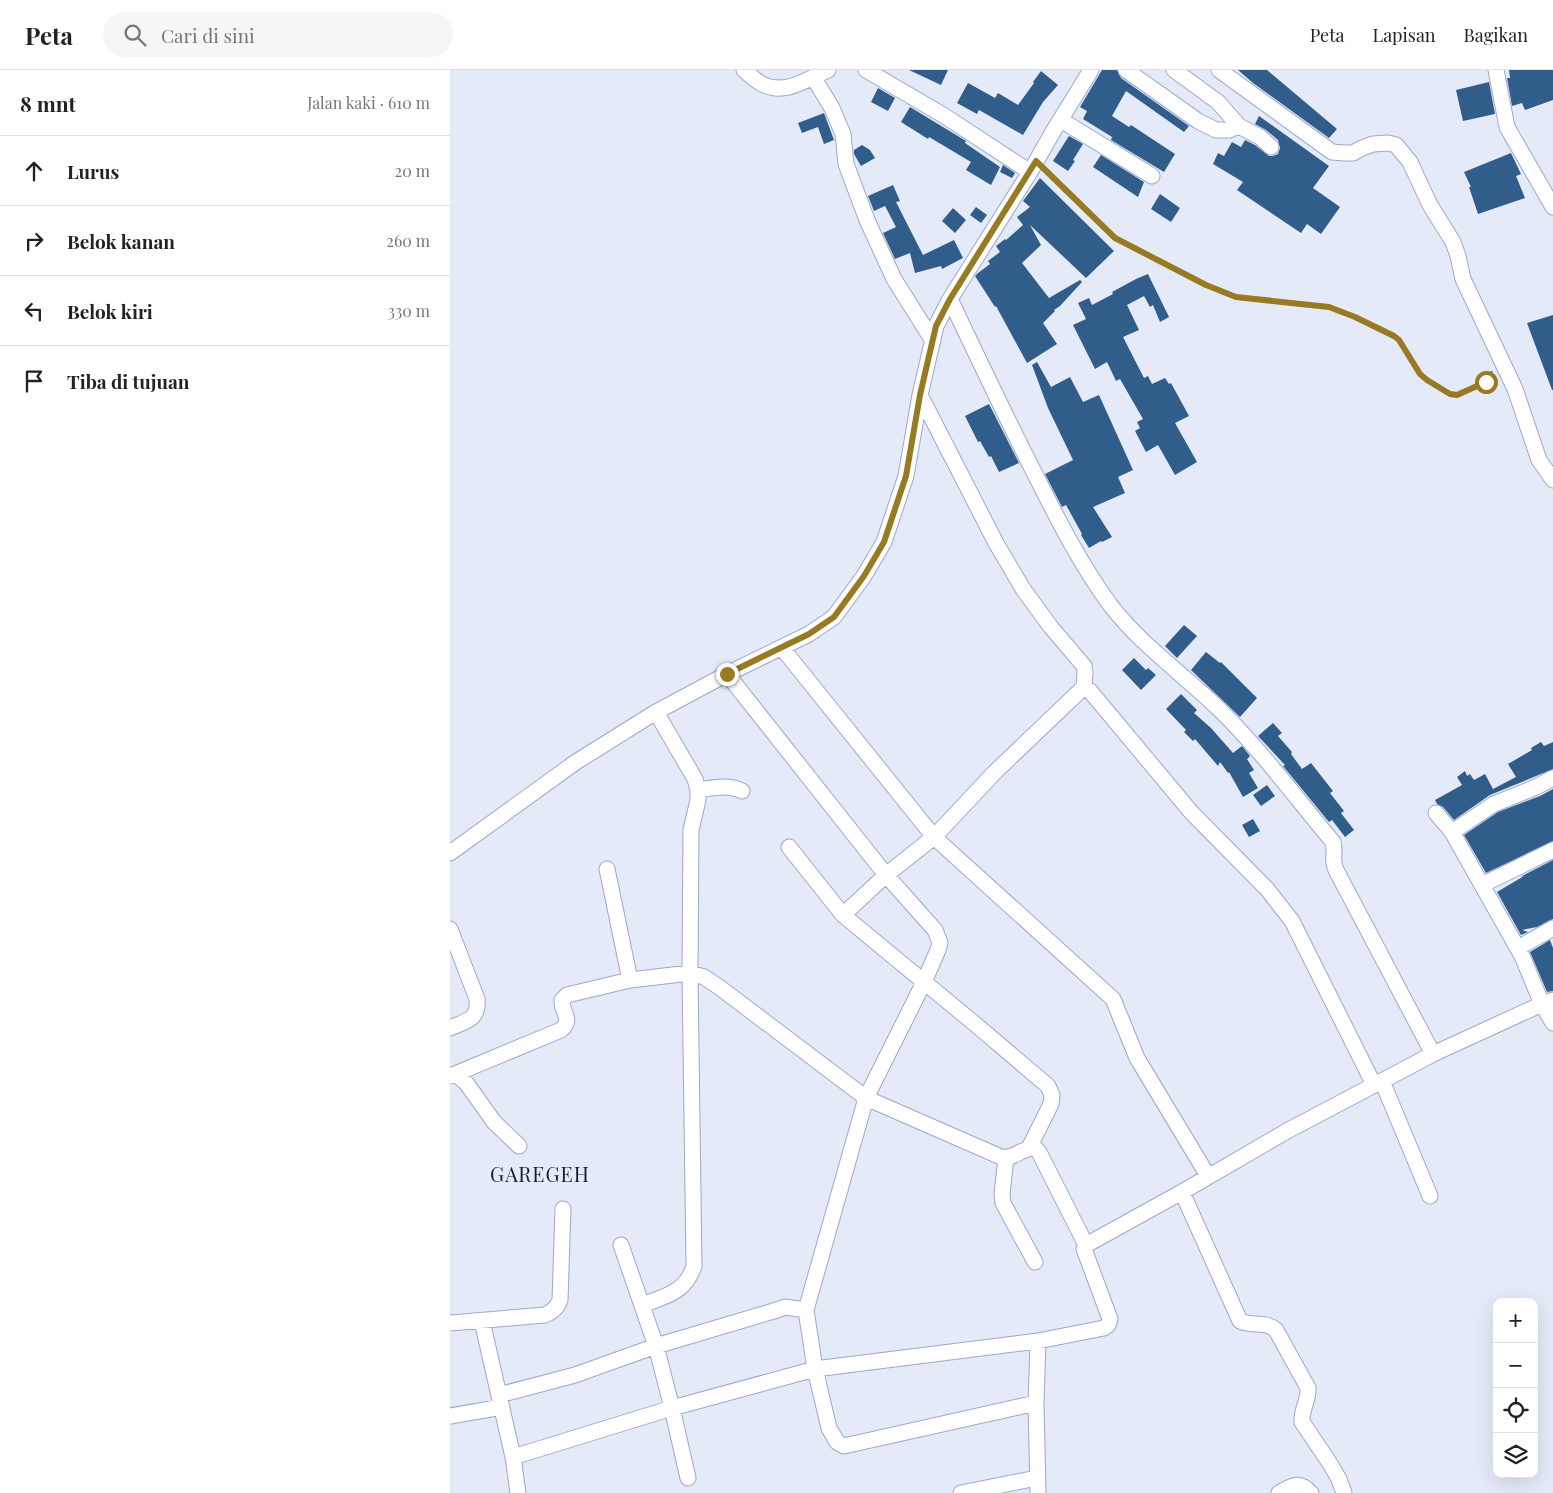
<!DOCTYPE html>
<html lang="id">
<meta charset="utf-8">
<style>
:root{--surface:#fff;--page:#f6f6f6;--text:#222;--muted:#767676;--line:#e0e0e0}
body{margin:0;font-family:"Playfair Display",serif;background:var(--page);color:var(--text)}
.controls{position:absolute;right:15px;bottom:15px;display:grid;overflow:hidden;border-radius:10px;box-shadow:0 5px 20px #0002}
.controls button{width:45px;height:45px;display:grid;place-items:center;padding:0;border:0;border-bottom:1px solid var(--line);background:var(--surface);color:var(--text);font:25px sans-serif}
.stop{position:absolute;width:15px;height:15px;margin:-11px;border:4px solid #977a22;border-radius:50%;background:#fff}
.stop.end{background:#977a22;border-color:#fff;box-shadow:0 1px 5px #0008}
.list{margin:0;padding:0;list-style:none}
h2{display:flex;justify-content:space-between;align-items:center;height:65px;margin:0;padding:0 20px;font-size:21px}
h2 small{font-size:16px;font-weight:400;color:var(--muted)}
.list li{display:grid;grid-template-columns:32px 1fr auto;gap:15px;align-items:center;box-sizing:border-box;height:70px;padding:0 20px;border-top:1px solid var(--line)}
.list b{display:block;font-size:19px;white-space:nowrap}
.list em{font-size:16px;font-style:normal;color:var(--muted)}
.icon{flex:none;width:28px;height:28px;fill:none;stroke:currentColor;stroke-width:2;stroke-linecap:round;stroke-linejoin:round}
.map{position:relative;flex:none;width:1103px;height:1423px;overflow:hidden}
header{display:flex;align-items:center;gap:30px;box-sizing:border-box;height:70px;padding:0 25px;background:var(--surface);border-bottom:1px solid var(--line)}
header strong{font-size:24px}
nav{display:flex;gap:28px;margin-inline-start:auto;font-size:18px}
.search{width:350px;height:45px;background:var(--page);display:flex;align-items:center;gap:12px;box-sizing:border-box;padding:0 18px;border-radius:28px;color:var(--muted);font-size:19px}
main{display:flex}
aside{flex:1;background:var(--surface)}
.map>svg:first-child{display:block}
.building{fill:#305d8a}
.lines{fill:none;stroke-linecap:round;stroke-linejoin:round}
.minor-casing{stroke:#9ba8cb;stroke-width:17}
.path{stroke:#808593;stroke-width:2.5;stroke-dasharray:5 2.5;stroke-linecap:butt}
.minor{stroke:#fff;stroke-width:15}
.route{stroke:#977a22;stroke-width:6}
.labels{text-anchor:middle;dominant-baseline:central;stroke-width:5;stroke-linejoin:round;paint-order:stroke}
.quarter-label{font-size:20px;letter-spacing:1px;fill:#181d2a;stroke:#e5eaf9}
</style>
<header>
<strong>Peta</strong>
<div class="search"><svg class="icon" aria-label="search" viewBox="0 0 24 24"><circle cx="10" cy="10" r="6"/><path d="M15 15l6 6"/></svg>Cari di sini</div>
<nav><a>Peta</a><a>Lapisan</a><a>Bagikan</a></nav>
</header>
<main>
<aside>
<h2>8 mnt<small>Jalan kaki · 610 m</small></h2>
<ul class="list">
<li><svg class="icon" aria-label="ahead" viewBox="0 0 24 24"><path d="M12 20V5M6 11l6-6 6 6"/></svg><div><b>Lurus</b></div><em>20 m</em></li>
<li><svg class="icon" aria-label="right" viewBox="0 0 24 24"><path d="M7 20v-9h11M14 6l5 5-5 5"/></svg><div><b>Belok kanan</b></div><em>260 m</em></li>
<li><svg class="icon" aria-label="left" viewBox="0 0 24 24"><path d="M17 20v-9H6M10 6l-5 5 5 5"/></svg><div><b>Belok kiri</b></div><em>330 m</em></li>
<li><svg class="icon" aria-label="arrive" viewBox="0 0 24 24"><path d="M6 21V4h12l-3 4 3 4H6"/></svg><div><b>Tiba di tujuan</b></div></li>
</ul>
</aside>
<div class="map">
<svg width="1103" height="1423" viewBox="0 0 1103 1423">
<rect width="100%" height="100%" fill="#e5eaf9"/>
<path class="building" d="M459 0H498L491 15Z
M652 0H667L671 8 739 56 734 62 676 21 662 46 679 57 681 55 725 84 714 102 661 70 662 67 633 49 637 41 630 37Z
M788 0H817L887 59 879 68 803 13Z
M1059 0H1103V30L1075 40 1072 33 1062 36 1057 8H1060Z
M591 1 608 15 593 32 573 65 529 40 527 44 507 33 518 13 545 28 548 23 568 35 584 13 583 12Z
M1039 12 1045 44 1013 51 1006 20Z
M428 18 445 28 438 41 421 32Z
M460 37 516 71 515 73 550 97 541 115 516 100 521 92 479 67 478 69 451 52Z
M374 43 384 70 374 74 368 57 352 63 348 53Z
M809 46 879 96 863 118 890 137 871 164 857 154 851 163 787 120 793 112 763 94 768 83 774 86 782 72 791 77 795 70 805 75 819 86H823L828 84 830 78 828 70 816 60 805 54Z
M619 66 633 74 623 90 625 91 618 101 603 91Z
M412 75 420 80 425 88 411 96 404 84V80Z
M1061 83 1071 104 1066 106 1075 128 1028 144 1019 117H1021L1014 102Z
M651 85 694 112 688 127 643 97Z
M553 95 565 103 562 108 550 102Z
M590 108 664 181 636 208 580 155 591 175 572 193 599 228 630 210 632 212 610 236 604 240 605 241 593 253 607 274 577 293 546 236 545 237 525 206 528 203 540 194 538 191 550 182 546 176 555 169 556 170 573 155 567 147 580 137 573 131Z
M443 115 450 131 446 132 473 185 504 170 513 188 492 199 491 196 465 203 460 183 445 189 433 163 446 157 435 136 424 141 418 126Z
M710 124 730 138 721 152 701 139Z
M526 137 537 145 531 153 520 145Z
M503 138 516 150 505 163 492 151Z
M698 204 719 247 710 252 703 235 700 237 694 226 677 235 689 260 673 267 694 308 698 306 702 314 715 308 719 314 721 313 739 346 725 353 747 392 725 405 708 375 696 382 685 361 690 358 687 352 693 349 670 309 666 311 657 292 645 299 623 255 636 249 628 233 639 228 642 235 663 224 662 222 686 209Z
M1103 245V320H1102L1077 253Z
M587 292 601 317 620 307 633 332 649 325 683 400 668 407 675 423 643 437 662 467 652 472 651 471 639 478 631 465 632 464 616 435 612 437 595 404 623 390 598 338 582 295Z
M539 334 569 393 549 402 541 386 539 387 530 371 528 372 515 346Z
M734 555 747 566 727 588 715 576Z
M756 582 770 593 771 592 807 628 790 647 741 600Z
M684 588 696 600 698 598 706 605 691 620 672 600Z
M731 624 747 640 744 643 761 658 783 683 792 676 800 686 797 689 804 700 799 703 808 718 793 727 779 702 778 703 770 692 768 696 745 669 743 671 734 662 736 660 716 639Z
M823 653 832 663 828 666 842 682 841 684 852 699 861 693 883 721 880 723 894 741 891 743 904 760 895 767 882 750 879 752 833 696 835 695 808 666Z
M1091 672 1094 676 1103 672V699L1040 725 1004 750 993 737 987 734 985 730 1012 715 1007 707 1015 701 1017 706 1020 704 1024 710 1035 704 1043 719 1066 707 1058 694 1082 680 1081 678Z
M817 715 825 726 811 736 803 725Z
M1103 719V771L1036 803 1014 765 1048 742 1090 726Z
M803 749 810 761 799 767 792 755Z
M1103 790V849L1087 857 1072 860 1078 862 1071 865 1047 822 1074 806 1070 807Z
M1100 870 1103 878V921L1097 922 1080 882Z"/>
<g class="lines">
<defs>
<path id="minor" d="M294 0C300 5 306 11 312 14 335 26 357 9 378 0
M416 0 493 45 580 102
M676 0 748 51 766 60H779L789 56 810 67 821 77
M724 0 768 32 789 56
M769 0 882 82 894 83H903L912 78 923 74 938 73 946 75 960 92 980 135 1003 172 1008 186 1013 209 1065 319 1089 390 1103 410
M1046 0 1057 57 1103 137
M363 7 382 38 393 64 396 94 417 150 444 209 483 271
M611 50 702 106
M500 229C529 290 558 352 589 412 610 454 633 498 661 536 693 577 737 607 773 643 813 683 847 729 883 772 886 784 881 789 886 800L983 984
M470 325 546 473 573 519 600 556 634 596 635 602 634 617
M332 578 484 767 663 929 687 988 758 1106
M277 604 436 805 485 860 490 873 488 880 474 912 416 1028 356 1240 365 1299 379 1358 387 1372 394 1376 586 1333
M248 720C263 718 279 714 292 721
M986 743 1002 762 1072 886 1092 934 1103 930
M1002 762 1044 734 1086 717 1103 708
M339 777 393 845 525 954 598 1016 602 1025 601 1034 579 1078
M0 783 126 692 206 642 277 604 359 564 384 547 414 506 434 472 456 406 470 325 486 256 500 229 580 102 604 60 641 0
M157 799 180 910
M1032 815 1103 780
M393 845 436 805 484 767 545 702 634 617 640 621 741 742 817 819 842 851 924 1015
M0 859 27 929C29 950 16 951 0 958
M1068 878 1103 858
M6 1004 17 1014 44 1052 69 1076
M0 1006 111 960C124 949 111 943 112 930L117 925 180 910 240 903 254 907 269 917 416 1028 551 1087C564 1090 572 1077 585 1078L589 1082 636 1175
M932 1011 980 1126
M556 1088 552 1124 553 1133 585 1192
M732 1122 790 1251C803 1257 814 1250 826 1260L858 1318C859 1330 851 1340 852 1352L879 1392 889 1409 894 1423
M171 1175 206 1276 222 1338 238 1408
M193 1235C217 1225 235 1223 244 1196L240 903 241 760 248 730V720L245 709 206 642
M32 1251 63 1387
M0 1253 95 1245C103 1241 107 1238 110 1230L113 1139
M49 1325 125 1305 206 1276 327 1240 335 1237 356 1240
M0 1346 52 1337
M68 1423 63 1387 222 1338 365 1299 588 1271 654 1258 658 1255 660 1249 634 1179 636 1175 732 1122 837 1061 983 984 1092 934 1103 953
M511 1423 587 1408
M588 1423 586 1333 588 1271
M829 1423C842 1416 849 1410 861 1423"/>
</defs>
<use href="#minor" class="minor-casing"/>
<path class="path" d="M596 101 665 169 755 215 786 227 879 237 905 247 944 267 949 270 970 304 977 310 1000 324 1007 325 1036 312 1040 308 1042 301"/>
<use href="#minor" class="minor"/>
</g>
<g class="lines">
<path class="route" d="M277 604 359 564 384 547 414 506 434 472 456 406 470 325 486 256 500 229 586 91 665 168 756 215 786 227 879 237 905 247 944 266 949 270 970 304 977 310 1000 324 1007 325 1036 312"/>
</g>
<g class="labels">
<g class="quarter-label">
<text x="90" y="1103">GAREGEH</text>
</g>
</g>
</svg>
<div class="controls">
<button>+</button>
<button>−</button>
<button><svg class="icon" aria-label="locate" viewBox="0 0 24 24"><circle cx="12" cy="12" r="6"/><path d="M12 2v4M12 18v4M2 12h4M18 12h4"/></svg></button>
<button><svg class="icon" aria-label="layers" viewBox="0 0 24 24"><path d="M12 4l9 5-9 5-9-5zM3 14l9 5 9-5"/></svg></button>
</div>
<div class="stop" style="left:1036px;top:312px"></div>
<div class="stop end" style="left:277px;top:604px"></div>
</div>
</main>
